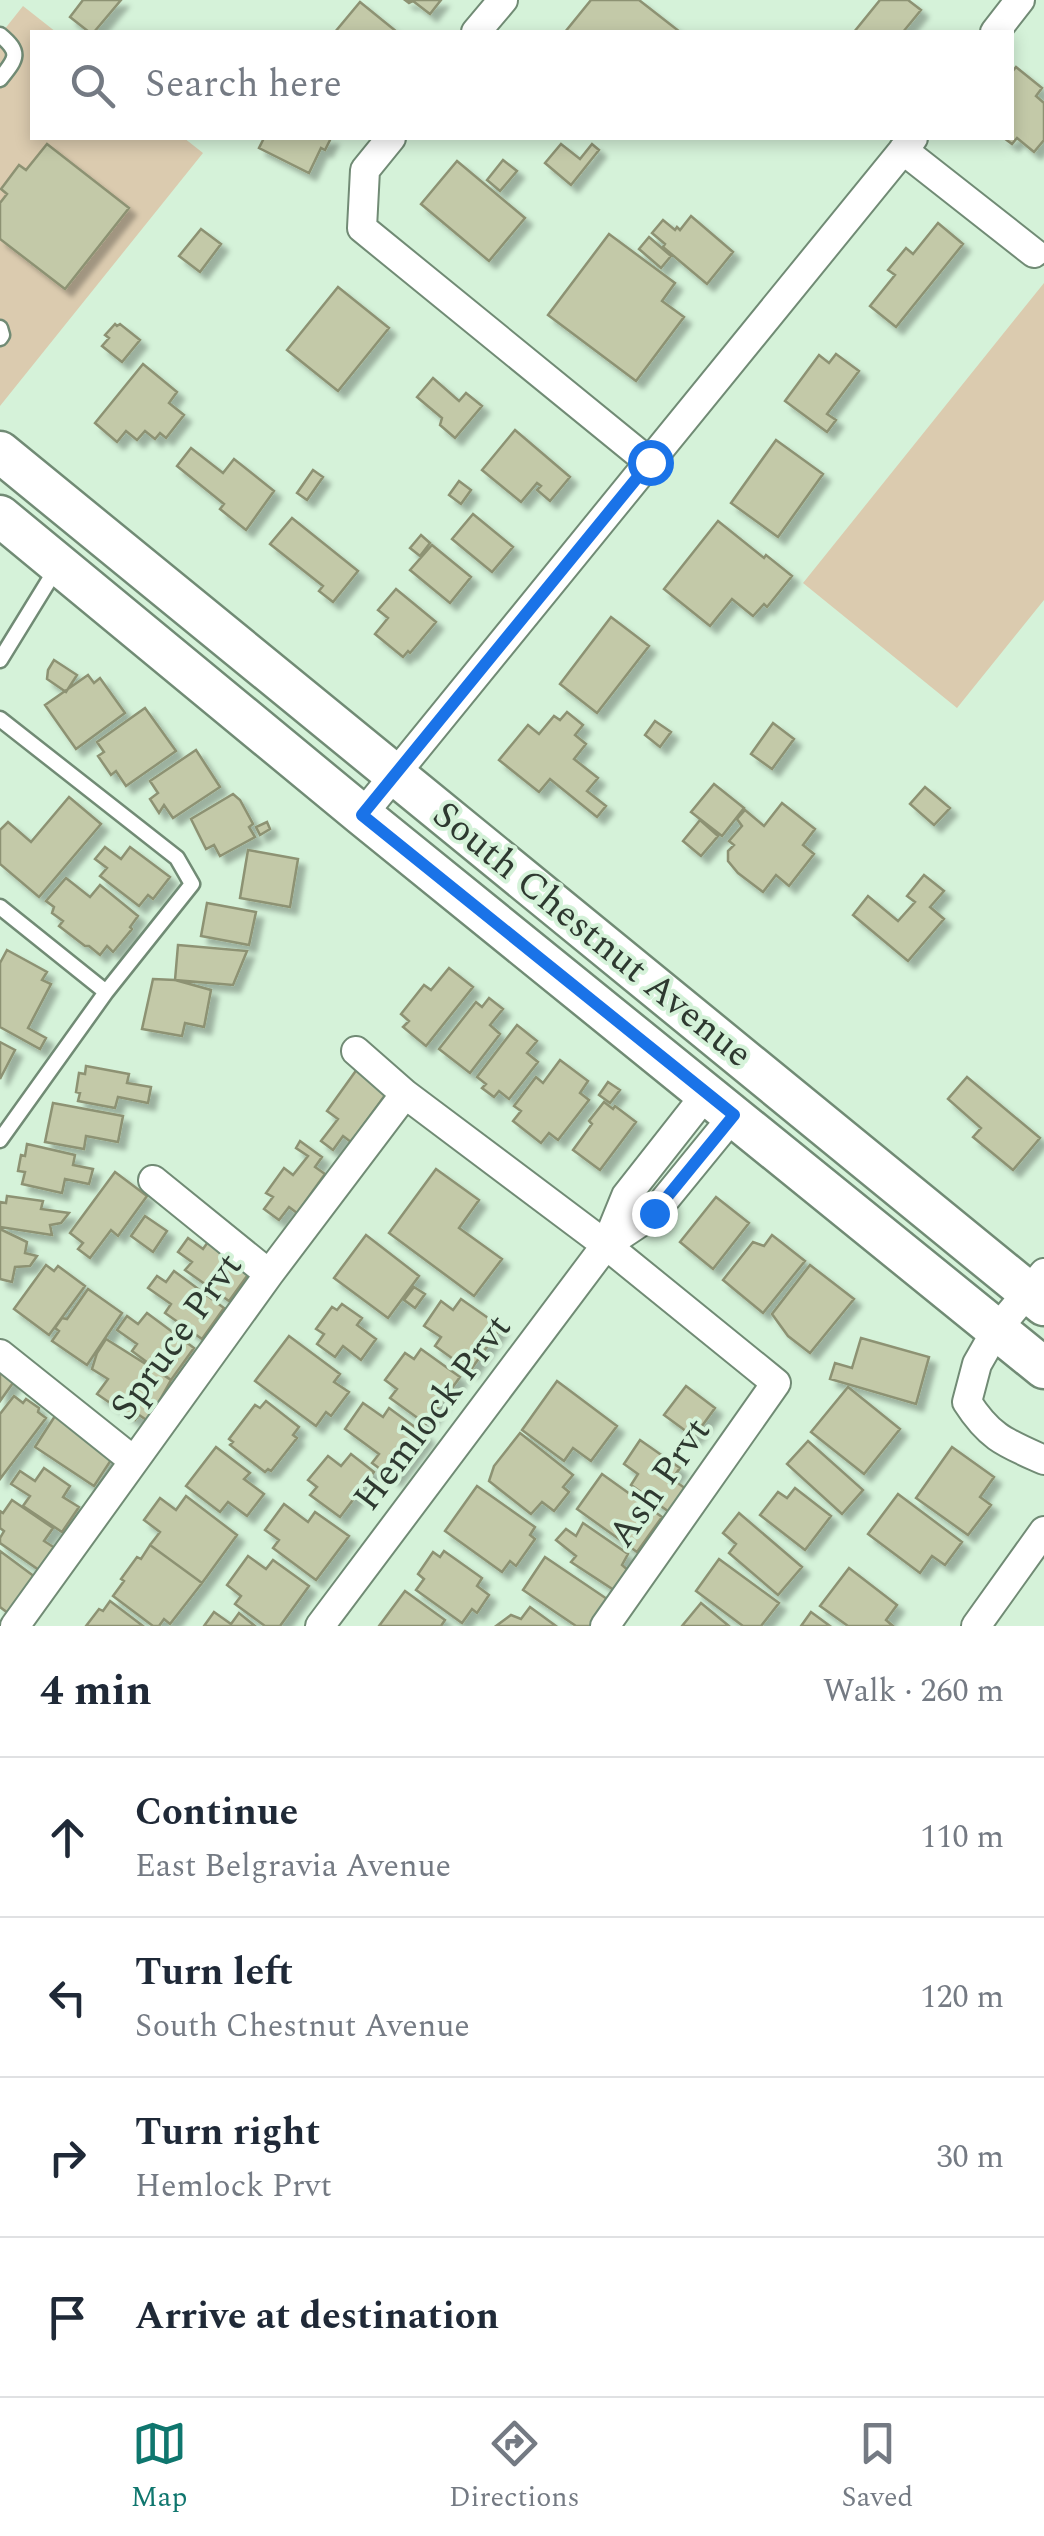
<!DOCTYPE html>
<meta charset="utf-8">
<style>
:root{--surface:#fff;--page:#f6f6f7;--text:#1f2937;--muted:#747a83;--line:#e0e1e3;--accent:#0f766e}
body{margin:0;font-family:Spectral,serif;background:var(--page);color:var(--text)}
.stop{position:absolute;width:30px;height:30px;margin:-22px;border:8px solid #1a73e8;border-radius:50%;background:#fff}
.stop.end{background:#1a73e8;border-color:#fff;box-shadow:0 2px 10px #0008}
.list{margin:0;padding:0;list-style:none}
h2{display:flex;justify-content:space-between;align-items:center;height:130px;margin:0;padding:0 40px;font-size:42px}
h2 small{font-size:32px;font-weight:400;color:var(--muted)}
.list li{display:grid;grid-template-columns:65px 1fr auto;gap:30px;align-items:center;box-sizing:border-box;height:160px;padding:0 40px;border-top:2px solid var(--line)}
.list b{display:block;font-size:38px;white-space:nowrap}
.list p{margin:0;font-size:32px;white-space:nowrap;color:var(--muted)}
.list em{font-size:32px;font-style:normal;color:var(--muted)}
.icon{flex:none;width:55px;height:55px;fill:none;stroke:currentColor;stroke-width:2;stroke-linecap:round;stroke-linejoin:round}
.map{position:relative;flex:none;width:1044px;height:1626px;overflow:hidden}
.search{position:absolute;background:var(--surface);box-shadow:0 5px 15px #0003;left:30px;right:30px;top:30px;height:110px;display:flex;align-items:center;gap:25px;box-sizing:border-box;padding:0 35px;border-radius:0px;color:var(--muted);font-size:38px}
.sheet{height:770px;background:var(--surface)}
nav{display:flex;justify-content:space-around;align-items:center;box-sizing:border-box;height:140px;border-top:2px solid var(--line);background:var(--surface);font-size:28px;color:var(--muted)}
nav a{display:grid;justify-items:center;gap:5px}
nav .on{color:var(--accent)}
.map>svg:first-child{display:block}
.green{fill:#dbcbaf}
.building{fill:#c3c9a8;stroke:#8d9273;stroke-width:2.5;filter:url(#shadow)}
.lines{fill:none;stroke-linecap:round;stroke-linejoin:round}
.lane-casing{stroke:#718b75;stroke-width:19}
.street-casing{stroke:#718b75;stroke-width:32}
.secondary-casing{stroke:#718b75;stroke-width:45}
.lane{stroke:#fff;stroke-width:14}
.street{stroke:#fff;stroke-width:28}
.secondary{stroke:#fff;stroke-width:40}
.route{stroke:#1a73e8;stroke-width:12}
.labels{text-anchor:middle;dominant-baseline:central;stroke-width:8;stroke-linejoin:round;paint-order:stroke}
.street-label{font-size:38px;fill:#2e3930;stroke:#d5f2d9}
</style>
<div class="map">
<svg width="1044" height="1626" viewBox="0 0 1044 1626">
<defs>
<filter id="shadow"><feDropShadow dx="7" dy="7" stdDeviation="2.5" flood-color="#0004"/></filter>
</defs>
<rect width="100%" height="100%" fill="#d5f2d9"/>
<path class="green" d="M23 6 56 32H32V138H184L203 153 0 406V35Z
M1044 283V600L957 708 803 583Z"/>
<path class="building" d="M83 0H121L94 32H89L70 17Z
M405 0H441L430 14 413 1 409 3Z
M591 0H639L680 32H565Z
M880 0H908L921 10 903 32H854Z
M360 2 397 32H335Z
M1016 67 1042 88 1036 96 1044 103V140L1034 152 1017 138 1012 144 1004 138H1012V72Z
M264 138H331L325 150 321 148 309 173 259 148Z
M47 144 129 208 65 289 0 239V203L7 194 1 189 19 165 26 170Z
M561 144 580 159 592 144 599 150 571 185 545 163Z
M503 160 517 171 500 191 487 180Z
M457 161 525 218 489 261 421 204Z
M691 216 733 252 707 284 663 247 665 244 652 233 663 220 675 230 677 227 680 230Z
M938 223 963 244 896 327 870 306 895 275 888 270 906 248 913 254Z
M201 229 221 244 200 272 179 256Z
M609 234 675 283 662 301 684 317 636 381 548 315Z
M649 237 671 256 661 268 639 249Z
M338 287 389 328 338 391 287 350Z
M115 324 117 326 120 324 140 340 122 362 102 346 109 338 105 335Z
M836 354 859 371 827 414 836 420 827 432 785 401 819 355 829 363Z
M143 364 177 392 169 403 184 415 166 438 160 433 155 439 145 431 137 440 126 431 117 442 95 423Z
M433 378 459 401 466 393 482 406 455 438 440 425 442 418 417 397Z
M515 430 570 477 550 501 537 490 541 486 537 483 521 502 482 470Z
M776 440 823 474 778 537 731 503Z
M191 448 223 473 234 459 274 491 246 530 220 509 224 504 177 466Z
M313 470 323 477 307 500 297 493Z
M459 481 471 490 461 504 449 495Z
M473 514 513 547 492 572 452 539Z
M292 518 358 571 333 602 319 591 323 586 270 544Z
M718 521 764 558 766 555 792 576 767 607 764 604 753 616 732 599 710 626 664 589Z
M421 535 430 543 420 556 410 548Z
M432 545 471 577 450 603 410 570Z
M396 589 436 622 410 653 408 651 403 657 375 634 388 618 378 610Z
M611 617 649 646 597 713 560 684Z
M54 660 77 675 66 692 47 679 48 670Z
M88 675 94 683 100 678 125 713 76 749 45 705Z
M145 708 176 751 126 786 116 771 111 775 98 756 104 752 97 742Z
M567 712 583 725 575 735 586 744 574 759 598 778 587 791 606 806 597 817 550 779 539 792 499 760 528 725 539 734 554 716 560 720Z
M655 721 671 732 660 747 645 735Z
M773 723 794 739 772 769 751 754Z
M196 750 220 787 173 818 164 805 159 813 150 799 158 793 150 781Z
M714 784 744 808 722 836 691 812Z
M925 787 950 808 934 825 910 804Z
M233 794 240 800 253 824 249 827 255 837 220 856 214 845 206 849 191 819Z
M69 797 101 824 39 897 0 864V830L8 822 31 842Z
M782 803 815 829 803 845 814 854 789 886 776 875 763 892 738 873 728 861V851L734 845 729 841 742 826 737 819 745 810 764 826Z
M700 820 718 836 701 856 683 841Z
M267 822 270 829 260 835 256 827Z
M105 847 121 859 130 847 170 877 153 899 148 895 139 906 100 876 107 868 95 859Z
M248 850 298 859 290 907 240 898Z
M924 875 944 891 930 907 944 919 908 961 853 915 868 896 898 921 915 902 907 896Z
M66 878 90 897 100 885 138 916 130 927 132 929 113 952 107 946 100 955 89 946H85L59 926 63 921 52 913 54 907 46 901Z
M207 903 256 912 249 945 201 936Z
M178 945 247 951 233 985 175 980Z
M7 950 47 972 42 980 51 984 28 1028 46 1038 40 1049 0 1027V963Z
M449 968 473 987 426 1046 403 1027 409 1021 401 1014 424 985 431 990Z
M153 979 175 980 211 990 204 1027 185 1023 182 1036 142 1029Z
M489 998 503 1009 490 1025 500 1034 470 1073 439 1049 476 1002 482 1007Z
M517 1025 537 1041 527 1053 538 1062 509 1099 499 1091 494 1097 482 1088 486 1084 477 1077Z
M0 1042 15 1050 0 1079Z
M560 1060 588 1081 580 1093 589 1100 558 1140 549 1133 541 1143 513 1121 521 1111 514 1106 536 1077 543 1083Z
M360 1065 391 1087 351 1142 343 1136 333 1150 321 1141 338 1119 327 1111Z
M86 1066 129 1074 127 1083 151 1087 148 1103 118 1097 115 1108 78 1101 80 1093 76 1092 79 1073 85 1074Z
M967 1077 1040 1138 1013 1170 973 1137 981 1128 948 1099Z
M608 1082 620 1090 610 1103 599 1095Z
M604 1102 613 1109 615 1106 636 1122 600 1170 573 1150 592 1124 589 1121Z
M53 1103 123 1116 118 1142 86 1136 84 1149 45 1142Z
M300 1141 322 1157 315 1167 325 1174 297 1213 289 1207 279 1220 264 1209 273 1197 266 1193 284 1168 293 1175 308 1156 296 1148Z
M27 1144 75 1155 73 1165 93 1169 89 1184 65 1179 62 1193 22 1184 25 1172 18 1171 21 1155 25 1156Z
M436 1169 479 1200 459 1228 502 1259 474 1296 389 1233Z
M115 1172 147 1196 118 1236 111 1230 90 1258 78 1249 83 1243 70 1233Z
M7 1196 43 1201 41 1209 69 1213 61 1223 50 1225 52 1235 0 1227V1202L6 1203Z
M716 1197 749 1223 713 1269 680 1242Z
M145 1216 167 1231 153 1252 131 1236Z
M0 1229 27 1242 25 1253 37 1256 30 1266 15 1267 12 1282 0 1279Z
M366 1235 419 1276 388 1318 334 1278Z
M772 1235 805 1261 763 1313 723 1280 753 1242 764 1246Z
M188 1238 203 1249 210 1239 252 1269 229 1301 185 1270 192 1262 178 1252Z
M46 1265 54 1271 58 1266 85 1286 49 1335 14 1309Z
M810 1265 854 1299 810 1353 788 1336 772 1314Z
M174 1271 224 1308 202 1339 165 1313 171 1304 148 1288 157 1276 166 1282Z
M414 1287 425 1294 415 1308 404 1300Z
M88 1289 122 1313 87 1365 52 1341 59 1331 55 1328 62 1318 67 1319Z
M461 1299 501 1327 470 1371 435 1346 441 1337 424 1326 441 1301 453 1310Z
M342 1304 362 1318 357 1325 376 1339 361 1360 343 1346 335 1357 317 1344 324 1334 316 1329 332 1307 337 1310Z
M147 1313 194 1348 171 1380 132 1351 137 1344 117 1330 127 1316 138 1324Z
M289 1336 340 1374 334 1382 349 1392 331 1416 326 1412 316 1426 255 1381Z
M861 1338 929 1357 916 1404 830 1379 835 1363 852 1368Z
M106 1339 171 1380 148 1421 139 1415 135 1420 97 1394 108 1379 92 1369 97 1353Z
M421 1349 460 1377 426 1424 390 1398 397 1389 385 1380 405 1353 414 1359Z
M0 1370 15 1380 0 1401Z
M557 1381 617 1426 591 1461 573 1448 564 1461 522 1430Z
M686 1386 715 1408 694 1437 664 1415Z
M848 1387 900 1429 864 1474 811 1432Z
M14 1396 23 1403 26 1399 39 1408 38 1412 46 1418 0 1479V1414Z
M266 1401 299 1427 293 1435 297 1438 271 1471 268 1469 265 1472 230 1445 233 1442 229 1439 255 1405 260 1408Z
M363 1403 383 1417 389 1408 427 1436 394 1479 372 1463 379 1454 345 1429Z
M55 1416 115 1454 94 1486 35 1447Z
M520 1433 573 1475 563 1487 569 1492 554 1511 542 1502 531 1514 489 1481 494 1466Z
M640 1440 680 1468 672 1479 689 1491 672 1514 631 1485 638 1474 624 1464Z
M808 1441 863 1490 842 1514 787 1464Z
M216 1447 250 1473 244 1479 264 1494 247 1516 228 1502 220 1512 186 1486Z
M952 1447 994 1477 980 1497 991 1505 968 1535 916 1498Z
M351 1454 374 1472 340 1517 310 1495 317 1487 308 1480 328 1456 341 1466Z
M44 1468 70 1486 63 1497 79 1507 62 1532 23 1506 30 1496 11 1484 20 1471 35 1481Z
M602 1474 662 1517 637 1552 577 1509Z
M477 1486 535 1527 530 1535 535 1539 516 1566 510 1561 502 1572 445 1531Z
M795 1488 831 1516 805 1550 760 1515 778 1492 787 1498Z
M898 1494 962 1542 945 1565 932 1556 920 1573 868 1534Z
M186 1496 237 1535 202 1583 150 1545 160 1532 144 1520 160 1498 176 1510Z
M12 1500 53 1528 44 1541 58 1550 39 1570 0 1543V1538L4 1531 0 1528V1511L3 1513Z
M284 1504 308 1522 315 1512 349 1536 316 1580 273 1548 279 1540 265 1530Z
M739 1513 802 1567 778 1595 729 1553 736 1544 723 1533Z
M583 1523 628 1554 622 1565 629 1571 614 1590 571 1562 576 1556 556 1540 566 1529 576 1536Z
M150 1545 202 1583 170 1624 164 1619 159 1626H153L113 1596 124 1581 121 1579 137 1557 141 1559Z
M0 1551 35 1577 8 1613 0 1607Z
M444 1551 482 1578 477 1586 489 1595 477 1613 472 1609 462 1623 416 1590 424 1579 418 1574 433 1552 440 1557Z
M248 1556 266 1569 273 1560 309 1586 280 1626H265L235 1604 241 1596 227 1585Z
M545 1557 610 1601 593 1626H576L523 1590Z
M719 1559 779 1603 761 1626H743L696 1591Z
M849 1568 897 1605 886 1620 893 1626H848L820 1606Z
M405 1591 445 1620 441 1626H379Z
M110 1601 143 1626H86L99 1609 103 1611Z
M701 1603 729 1626H682Z
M530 1607 556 1626H496L511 1615 521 1619Z
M214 1612 231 1624 239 1613 255 1626H204Z
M811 1612 830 1626H801Z"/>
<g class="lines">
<defs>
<path id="lane" d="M0 35C22 53 16 59 0 79
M0 328 2 335 0 338
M0 660 56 569
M0 719 177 858 192 884 106 992
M0 907 106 992 0 1140"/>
<path id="street" d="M476 32 503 0
M995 32 1020 0
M391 138 365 170 362 228 649 462
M903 150 1034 253
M362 815 913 138
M356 1051 405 1094 606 1245 776 1383 605 1626
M153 1180 269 1274
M606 1245 654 1213 734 1115
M1044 1273 997 1329 977 1364 967 1402C990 1438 1006 1443 1044 1460
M0 1354 134 1461
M15 1626 269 1274 405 1094
M320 1626 606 1245 626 1196 707 1093
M976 1626 1044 1531"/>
<path id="secondary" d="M0 452 1044 1305
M0 516 362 815 1044 1368"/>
</defs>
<use href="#lane" class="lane-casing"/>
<use href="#street" class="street-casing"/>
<use href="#secondary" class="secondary-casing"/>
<use href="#lane" class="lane"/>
<use href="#street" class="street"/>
<use href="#secondary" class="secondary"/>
</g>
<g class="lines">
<path class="route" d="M650 462 362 815 734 1115 654 1213"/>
</g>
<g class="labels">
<g class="street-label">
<text transform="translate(592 935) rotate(39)">South Chestnut Avenue</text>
<text transform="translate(177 1337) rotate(-54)">Spruce Prvt</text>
<text transform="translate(433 1413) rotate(-53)">Hemlock Prvt</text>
<text transform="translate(660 1483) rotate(-55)">Ash Prvt</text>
</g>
</g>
</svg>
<div class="stop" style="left:650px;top:462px"></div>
<div class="stop end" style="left:654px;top:1213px"></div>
<div class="search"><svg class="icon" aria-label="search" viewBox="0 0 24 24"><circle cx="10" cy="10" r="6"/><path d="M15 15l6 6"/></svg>Search here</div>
</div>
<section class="sheet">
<h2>4 min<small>Walk · 260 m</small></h2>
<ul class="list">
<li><svg class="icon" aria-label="ahead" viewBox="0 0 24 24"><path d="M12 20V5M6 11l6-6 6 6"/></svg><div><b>Continue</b><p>East Belgravia Avenue</p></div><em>110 m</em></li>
<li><svg class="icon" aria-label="left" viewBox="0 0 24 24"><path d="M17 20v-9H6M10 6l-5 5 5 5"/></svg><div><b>Turn left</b><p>South Chestnut Avenue</p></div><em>120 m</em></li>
<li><svg class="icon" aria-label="right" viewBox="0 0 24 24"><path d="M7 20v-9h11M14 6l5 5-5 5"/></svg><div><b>Turn right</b><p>Hemlock Prvt</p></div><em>30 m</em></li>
<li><svg class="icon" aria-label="arrive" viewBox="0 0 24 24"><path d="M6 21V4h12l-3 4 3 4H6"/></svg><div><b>Arrive at destination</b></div></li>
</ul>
</section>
<nav>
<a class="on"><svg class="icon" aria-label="map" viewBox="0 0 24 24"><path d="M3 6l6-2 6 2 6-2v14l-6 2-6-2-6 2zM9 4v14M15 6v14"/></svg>Map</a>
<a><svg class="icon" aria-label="directions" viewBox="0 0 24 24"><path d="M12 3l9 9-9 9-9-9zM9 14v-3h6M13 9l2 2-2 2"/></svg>Directions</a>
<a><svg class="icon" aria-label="saved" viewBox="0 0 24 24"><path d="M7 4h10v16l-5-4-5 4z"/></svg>Saved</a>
</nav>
